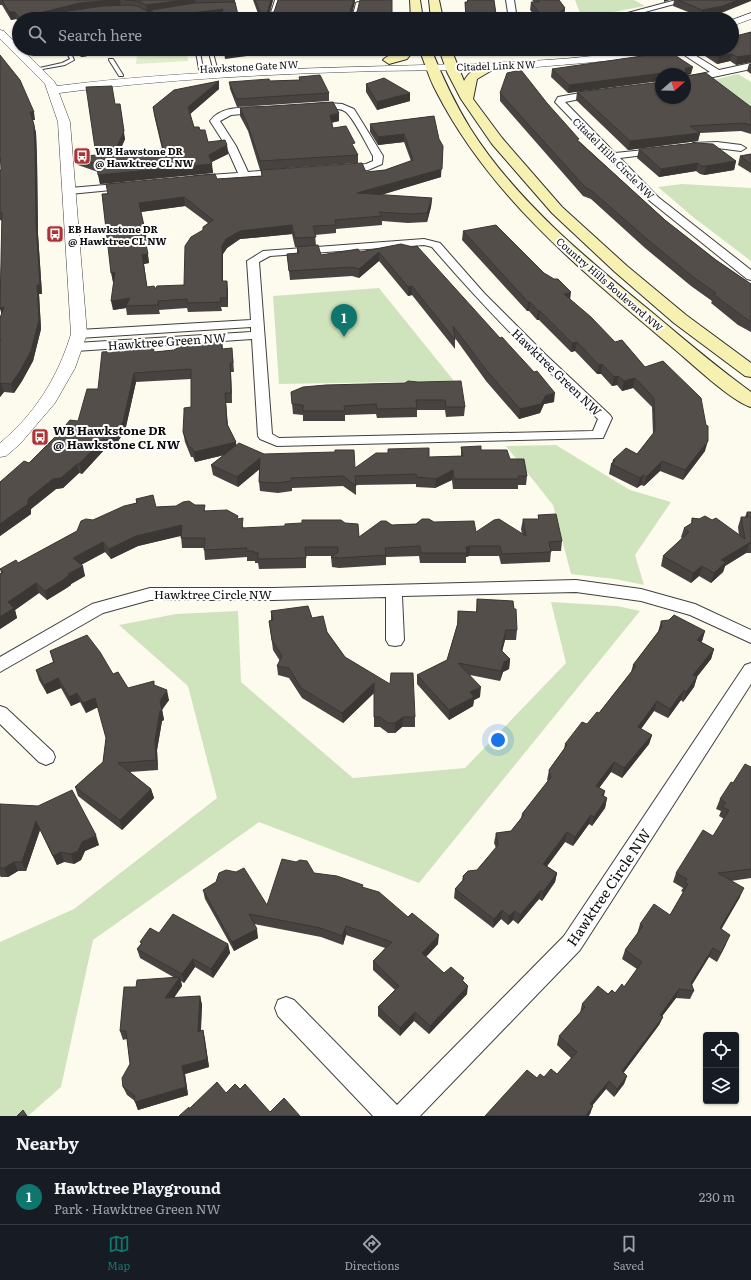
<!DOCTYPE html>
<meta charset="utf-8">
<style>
:root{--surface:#171b24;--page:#242831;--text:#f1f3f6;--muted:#9ea1a6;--line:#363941;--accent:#0f766e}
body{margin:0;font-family:Literata,serif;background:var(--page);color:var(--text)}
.controls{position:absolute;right:12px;bottom:12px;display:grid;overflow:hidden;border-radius:4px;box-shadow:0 1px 3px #0004}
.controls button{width:36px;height:36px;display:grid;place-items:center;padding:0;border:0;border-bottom:1px solid var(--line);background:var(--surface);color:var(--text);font:20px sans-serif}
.compass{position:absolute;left:655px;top:68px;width:36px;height:36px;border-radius:50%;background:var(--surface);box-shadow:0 1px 3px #0004;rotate:70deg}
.you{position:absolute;left:498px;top:740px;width:14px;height:14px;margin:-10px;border:3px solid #fff;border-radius:50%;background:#1a73e8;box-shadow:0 0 0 6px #1a73e833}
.badge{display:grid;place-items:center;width:26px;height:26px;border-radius:50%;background:var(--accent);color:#fff;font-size:13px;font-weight:700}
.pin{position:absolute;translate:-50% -33px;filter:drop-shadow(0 1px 2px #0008)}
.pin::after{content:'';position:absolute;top:21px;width:14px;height:12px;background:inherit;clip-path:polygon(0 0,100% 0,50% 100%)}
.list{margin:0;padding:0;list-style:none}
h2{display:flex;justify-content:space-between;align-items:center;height:52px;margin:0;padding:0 16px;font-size:17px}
h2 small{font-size:13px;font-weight:400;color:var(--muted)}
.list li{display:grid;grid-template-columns:26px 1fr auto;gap:12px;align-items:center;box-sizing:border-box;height:56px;padding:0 16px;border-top:1px solid var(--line)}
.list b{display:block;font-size:15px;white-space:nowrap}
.list p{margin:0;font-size:13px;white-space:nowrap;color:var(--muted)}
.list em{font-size:13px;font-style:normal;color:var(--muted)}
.icon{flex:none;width:22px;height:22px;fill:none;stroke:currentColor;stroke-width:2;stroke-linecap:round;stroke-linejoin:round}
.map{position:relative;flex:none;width:751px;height:1116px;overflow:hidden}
.search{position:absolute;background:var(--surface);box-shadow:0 1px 3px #0004;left:12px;right:12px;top:12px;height:44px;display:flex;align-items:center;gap:10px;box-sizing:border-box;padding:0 14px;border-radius:22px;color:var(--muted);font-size:15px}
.sheet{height:108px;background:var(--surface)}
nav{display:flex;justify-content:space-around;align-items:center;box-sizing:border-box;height:56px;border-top:1px solid var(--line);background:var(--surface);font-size:11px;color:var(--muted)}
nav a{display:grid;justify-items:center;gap:2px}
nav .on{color:var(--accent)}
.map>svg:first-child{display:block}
.green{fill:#cfe4bc}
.pitch{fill:#e0eccc}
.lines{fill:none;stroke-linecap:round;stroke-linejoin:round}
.service-casing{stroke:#404040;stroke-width:2}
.minor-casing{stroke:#404040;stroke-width:2}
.tertiary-casing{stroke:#404040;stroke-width:1}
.secondary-casing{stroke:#2f2f2f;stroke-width:2}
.service{fill:#fff;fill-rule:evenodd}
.minor{fill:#fff;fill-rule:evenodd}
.tertiary{fill:#fff;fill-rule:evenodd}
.secondary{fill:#f6f1b0;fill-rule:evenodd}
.wall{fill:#484340;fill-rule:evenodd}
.shaded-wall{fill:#3b3734}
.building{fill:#544e4a;stroke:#3b3734;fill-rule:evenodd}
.labels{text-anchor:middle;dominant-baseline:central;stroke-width:4;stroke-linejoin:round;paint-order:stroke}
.far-street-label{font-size:10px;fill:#0d0d0d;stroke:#fff}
.far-poi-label{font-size:10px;font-weight:bold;fill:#0d0d0d;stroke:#fff;text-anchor:start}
.street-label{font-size:12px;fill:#0d0d0d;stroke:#fff}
.poi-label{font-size:12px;font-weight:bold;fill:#0d0d0d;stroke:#fff;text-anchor:start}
.near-street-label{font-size:14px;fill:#0d0d0d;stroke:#fff}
</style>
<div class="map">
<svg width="751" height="1116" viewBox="0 0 751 1116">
<rect width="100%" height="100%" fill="#fdfbee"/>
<path class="green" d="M575 0H634L645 6 582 18Z
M738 74 751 82V111L709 81Z
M682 184 751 188V261L693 217 658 187Z
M379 288 454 381 279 384 273 296Z
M556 445 630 490 671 502 635 555 644 585 615 579 571 574 553 505 506 446Z
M551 602 617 606 640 611 419 883 259 822 93 940 61 1087 28 1116H0V942L74 909 217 798 188 686 119 625 176 614 238 611 241 682 353 778 465 768 566 663Z"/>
<path class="pitch" d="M187 52 188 61 136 64 137 55Z"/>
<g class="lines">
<defs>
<path id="service" d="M275 0H279L273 19H269Z
M358 2 360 3 356 19H352L356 3Z
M199 49H203L200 52 203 69 208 73 213 68 208 49H212L217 68 210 77H206L199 69 196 52Z
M258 49H262V54H258Z
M346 49H350V50L348 51Z
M68 50 70 51 74 60 65 65 37 70 35 69 62 63 70 59 66 51Z
M109 59H113L123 75V76H119L109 60Z"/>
<path id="minor" d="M506 0H514L517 19H509Z
M676 0H689L619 19H605Z
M675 49H685L719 70 751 63V69L685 83V77L710 72Z
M597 90 602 93 600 95 565 102 615 153 664 148 665 150 660 153 620 158 658 197 751 270V280L747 279 650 201 555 102 558 97Z
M328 103 342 104 354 109 383 156 382 164 368 170 339 171 338 169 339 167 366 164 373 161V156C367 145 355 121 347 113 337 103 316 115 308 107L313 104Z
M262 107 265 108V112L231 115 220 121 236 146 248 172 284 169 289 172 288 174 191 181 190 179 191 177 195 176 238 173 226 146 210 121C222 105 244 108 262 107Z
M717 142 741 145 746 148 741 151 717 148 693 149 688 146 693 143Z
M128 183 133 186 132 188 70 194 65 191 70 188Z
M424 239 440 243 484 293 546 355 610 415 612 418 603 438 277 446 260 439 258 436 252 339 76 351 70 347 76 343 251 332V327L79 338 73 334 79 330 251 320 247 261 263 251ZM424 245 432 247C484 308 540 364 598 419L593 431 279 438 272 434 259 262 270 256Z
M576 580 641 589 695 604 751 630V643L690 615 641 601 576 592 402 596 404 640 401 645 395 646 389 645 386 640V597L273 600H150L103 613 0 672V657L92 604 150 588H273Z
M751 663V684L580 950 420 1116H373L278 1016 275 1008 278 1000 286 997 294 1000 397 1105 564 936 745 665Z
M0 706 6 708 53 752 55 757 53 762 46 765 39 762 0 724Z"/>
<path id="tertiary" d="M751 13V19L732 26V20Z
M0 30 4 31 19 46V49H22L54 81 57 86C201 68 346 68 491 63 525 61 559 60 592 56 617 53 640 49 665 49 658 57 576 64 560 65 499 71 438 70 377 71 270 74 164 79 59 93L70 122 87 334 75 368 55 403 20 444 6 456 0 457V443C35 414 58 377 71 334L58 122 45 84 0 39Z"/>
<path id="secondary" d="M410 0H420L423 19H411Z
M429 0H439L443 19H431Z
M403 49H415L407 59 389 64 383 60C388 54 397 55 403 49Z
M419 49H431C442 76 454 102 470 128 516 201 588 260 654 314 686 341 718 368 751 392V407C732 402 689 361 672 347 583 272 490 197 436 91 429 78 425 63 419 49Z
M439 49H451L464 81C469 71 483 61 494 63L496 66 494 69 477 79 473 99 502 138 562 207 627 266 686 315 751 363V377L745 376 674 323 615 272 552 213 492 144 461 99 447 72Z"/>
</defs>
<use href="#service" class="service-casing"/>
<use href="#minor" class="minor-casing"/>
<use href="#tertiary" class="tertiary-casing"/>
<use href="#secondary" class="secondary-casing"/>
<use href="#service" class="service"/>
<use href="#minor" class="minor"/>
<use href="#tertiary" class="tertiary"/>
<use href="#secondary" class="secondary"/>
</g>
<path class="wall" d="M0 0H235V2L221 17 202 19H19V22L16 19 11 20 2 5H0Z
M253 0H273L270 12H274L278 0H355L352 13 357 12 392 0V19H260Z
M467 0H494L496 14V19H465V2H467Z
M532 0H559L565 8 564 16 560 19H538L530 10 531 2H534Z
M674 0H751L721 13 701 17 673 6Z
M751 32V62L736 65 730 61 717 64 699 52 700 49H732Z
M69 49H124L107 53 81 57 76 50 71 51Z
M153 49H180V51L154 52Z
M272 49H346V51L334 52V54L275 56Z
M350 49H388V52L351 51Z
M0 55 35 120H33L36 133 37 159 38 234 42 294H39L41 329 33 361 22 381 14 393 4 392 0 397V318L2 314 0 308 2 221 0 220V172L1 169Z
M751 63V74L747 71 749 64Z
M552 69 691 74 686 76 751 107V134L741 131 700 133 698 141 628 150 576 100 577 92 685 98 661 74 568 93 551 77Z
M299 77 329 93V101L237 107 230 89 229 82 270 81 299 80Z
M219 81V89L190 114 194 127 200 130 208 142 227 145 228 154 211 162 213 173 100 184 98 172 78 165 76 157 96 155 115 104 125 139 119 153 162 149 154 115 153 107Z
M366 84 410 101 377 110 366 92Z
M500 93 579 141 665 220 716 260 751 284V332L738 325 711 303 712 301 691 286 645 248 591 199 583 196 500 101Z
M240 108 339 121 331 123 333 128 355 149 358 155V163L260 170 248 131 240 116Z
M434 116 441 177 381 195 432 198 431 207 427 222 408 223 382 221V225L336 229V233L315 235 316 245 321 255 360 252 401 244 554 402 544 404 540 413 519 419 486 381 455 338V349L412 295 408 296 379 261 359 278 352 276 290 280 287 254 297 253V247H295L292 234 240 239 227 248 223 254V281L228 290V307H221L222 311 188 312 187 308 159 310 160 314 127 315 126 308 113 310 114 282H113L102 194 217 179 262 176 261 170 366 172 385 170 411 161 404 142 378 145 370 132V124ZM185 206 208 223 184 285 155 289 147 287 144 264 149 263 146 244H147L146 235 141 212Z
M639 149 736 161 734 170 704 175 700 174 696 171 659 177 637 158Z
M751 154V173L738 165 740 156Z
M463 231 570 299 705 451 683 480 660 471 644 486 641 485 637 488 609 474 611 464 612 463 613 460 637 454 653 434 652 407 633 388 622 391 617 385 612 386 601 374H597L575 351 571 352 539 320H537L529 311H527L462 240Z
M222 342 223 349 233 358 234 372H231L232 403H226L228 426 236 442V445L264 454 355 468 429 457 461 456V447L481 450 510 459 527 476 526 485H518V489H453L452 480 435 488 416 487V484L356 485V495L343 486 292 488V491L278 493 260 491 259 482V469L238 487 213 475 211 465 224 455 195 462 193 457H191L185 442 183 432 191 407V379L136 382 125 431 112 450 105 449 82 474 79 473 63 488 56 489 31 509V514L0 536V482L29 463 78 421 98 389 154 352 174 350Z
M405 383 465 407 464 416 446 417 445 410H417V417L377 418 376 414 345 415V421H303V415L293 414 291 392Z
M136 499 156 507 195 505 206 511 238 519 244 528 359 537 392 525 416 524 434 522 476 532 522 534 521 529 523 519H538V515L562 541 561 551H551L550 562 501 564 499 556H469L466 557V563H420L419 556 386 557V565L339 568 332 567 331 557 332 556H306V568L259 569 258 563H255V561H247V557L205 560 204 548H182L181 536 138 546 111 559 105 552 81 565 85 576 71 584V585L65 589 47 600 39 593 15 610 17 618 0 629V574L1 573 0 569 18 563 77 531 93 520 136 503Z
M747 512H751V553H746L725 566 723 572 711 583 699 576 691 583 661 566 663 556 682 538 681 537 684 528 691 524 692 518 712 520 739 536 738 527 741 517H745Z
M477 599 517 630 516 640H505L502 651 510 659 509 669 503 672 500 681 470 675 480 697 474 700 473 706 449 720 417 684V675L447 660 457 625 458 611 476 612Z
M271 611 312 618 327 632 345 657 415 717V727H402L395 733H388L380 727H374V693L343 723 302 698 289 678 278 675 277 666 280 661 273 650 269 621 271 620Z
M661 621 705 631 702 641 701 642 714 649 711 659 697 677 694 687 683 702 681 700 668 718 654 711 641 729 652 735 649 744 622 778 611 772 599 788 605 791 604 796 607 798 605 808 592 826 589 824 573 846 565 842 547 866 557 873 555 882 542 901 539 899 518 924 513 920 508 925 501 919 493 928 454 898 455 889 462 881 463 876 477 870 496 848 494 843 496 833 511 831 521 818 522 814 548 781 547 780 549 770 564 749 565 744 599 713 631 672 633 665 658 632Z
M50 651 113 674 128 688 154 685 169 700 162 709 164 720 162 721 157 750 158 770 130 772 151 789 154 798 122 830 78 796 75 787 103 762 106 738 98 707 86 713 80 702 71 706 61 688 47 694 39 680 36 670 53 662Z
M751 767V878L731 881 740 897 721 929 726 944 717 962 709 957 692 985 694 991 690 999 676 998 662 1016 663 1017 659 1025 623 1073 627 1076 624 1084 614 1097 606 1089 592 1105 590 1114 537 1078 544 1077 557 1074 571 1058 557 1045 559 1036 580 1013 582 1004 608 994 615 993 624 987 637 969 622 959 625 950 637 934 640 924 670 915 683 892 681 891 683 888 673 882 676 873 713 836 724 819 719 816 721 811 716 809 720 799 733 783Z
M0 804 99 845 85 851 81 860 74 864 64 862 57 865 40 830 26 871H18L8 877H1L0 876Z
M314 873 363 887 438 944 426 957 444 973 464 978 463 981 467 994 429 1034 414 1021 400 1036 378 1016V1007L395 990 373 970V961L385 948 346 935 343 945 321 937 254 924 258 938 234 951 205 899 203 890 267 905Z
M159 933 228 944 230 953 213 978 195 967 184 983 181 981 182 986 174 998 200 996 202 1005 201 1031 203 1030 205 1039 209 1067 185 1074 188 1095 138 1110 135 1101 127 1095 123 1087 130 1064 127 1039 123 1040 120 1031 136 987 175 978 140 958 137 949 141 944 140 942Z"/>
<path class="shaded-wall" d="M114 0H120L121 7 44 19 43 12 80 3Z
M184 0H195L196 6 151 10V12H147L146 5Z
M271 0H273L268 19 267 13Z
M354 0H355V2L351 19 350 11Z
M664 0H670L664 2Z
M738 0H751V1L721 13 701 17 702 10Z
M565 8 564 16 560 19H552Z
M223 9 224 16 202 19H170L169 16Z
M9 12H15L16 19 11 20Z
M496 14V19H491Z
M54 49H68L65 52 55 54Z
M71 49H76V50L71 51Z
M83 49H124L107 53 81 57 80 50Z
M247 49V56L225 59 224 51Z
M732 54 730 61 717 64 719 56Z
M751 55V62L736 65 737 57Z
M693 67 691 74 685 76V68Z
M663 73V74H661V81L568 93 569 85Z
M219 81V89L189 115 188 107Z
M410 93V101L377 110V102Z
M120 104 125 139 115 162 114 153Z
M30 112H34L35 120H31Z
M339 113V121L330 123V115Z
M34 125 36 133 37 159 38 234 42 294H39L41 329 33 361 22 381 14 393 11 384 37 285Z
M700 133 698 141 628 150 630 141Z
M404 134V142L378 145V137Z
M227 145 228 154 210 163 209 155Z
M443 146 441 177 357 202V193Z
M736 161 734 170 704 175 706 166Z
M698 163 696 171 659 177 661 169Z
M212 164 213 173 100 184 98 175Z
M184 197 185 206 140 212 139 203Z
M432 198 431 207 427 222V213Z
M292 225V234L240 239 227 248 223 254V290L222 281V246L226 239 240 231Z
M144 235H146L147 244H145Z
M379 252V261L359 278V269Z
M148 254 149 263 143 264 142 255Z
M115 272 117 281 113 282 111 273Z
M227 281 228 290V307L227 298Z
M412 286V295L408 296V287Z
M571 292 570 301 564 294Z
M130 298 126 306V308L113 310 111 301Z
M528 302H530L529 311H527Z
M4 307 2 317 0 308Z
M538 311H540L539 320H537Z
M577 342 575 351 571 352 572 343Z
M230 363 231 372 232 403 231 393Z
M602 364 601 374H597L599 365Z
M134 373 136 382 125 431 112 450 110 440Z
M618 376 617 385 612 386 614 377Z
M635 378 633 388 622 391 624 381Z
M1 383 4 392 0 397V384Z
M225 393 226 403 228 434 227 424Z
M555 393 554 402 544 404 540 413 519 419 520 409 546 395Z
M103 439 105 449 82 474 79 464Z
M708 441 705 451 683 480 685 470Z
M236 442 237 452 195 462 194 452Z
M260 458 261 468 238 487 237 477Z
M662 461 660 471 644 486 646 477Z
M77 464 79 473 63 488 56 489 31 509V514L0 536V524L28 499 53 479Z
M453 470 452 480 435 488 436 479Z
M643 475 641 485 637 488 640 478Z
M182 525 183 535 138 546 111 559 109 549 136 536Z
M103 542 105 552 75 568 73 558Z
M749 543 746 553 725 566 723 572 711 583 714 573 721 560Z
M470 546 469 556 466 557V547Z
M83 566 85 576 71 584V585L65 589 47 600 45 591 68 574Z
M702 566 699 576 691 583 693 573Z
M36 583 39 593 15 610 17 618 0 629V617L8 602Z
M506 630 505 640 500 660 501 650Z
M705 631 702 641 694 650 697 640Z
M714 649 711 659 690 685 693 675Z
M510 659 509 669 503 672 500 681 501 671 504 662Z
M697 677 694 687 683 702 686 692Z
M58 678 61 688 47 694 44 685Z
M374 683V693L343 723 342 713Z
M481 687 480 697 474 700 473 706 449 720V710L470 692Z
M167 690 169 700 162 710 160 701Z
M684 690 681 700 668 718 670 709Z
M77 693 80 702 71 706 69 697Z
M95 698 98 707 86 713 83 703Z
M657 701 654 711 635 737 638 727Z
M162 710 164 720 162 721 157 750 158 770 156 760 155 740 160 711Z
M403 717 402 727 395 733V723Z
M652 735 649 744 622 778 624 768Z
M614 762 611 772 594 795 596 786Z
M151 789 154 798 122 830 120 820Z
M607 798 605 808 592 826 594 817Z
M591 815 589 824 573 846 575 837Z
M36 821 40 830 26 871 22 862Z
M567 832 565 842 542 873 543 864Z
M96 835 99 845 85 851 81 860 74 864 71 854 82 842Z
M61 852 64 862 57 865 53 856Z
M14 862 18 871 8 877 4 868Z
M557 873 555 882 542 901 543 892Z
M744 888 740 897 717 937 720 928Z
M541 890 539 899 518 924 520 915Z
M502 910 501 919 493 928 494 919Z
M515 911 513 920 508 925 509 916Z
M346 926V935L343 945 342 936Z
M257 929 258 938 234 951 232 942Z
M439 935 438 944 421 962 422 953Z
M730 935 726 944 717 962 721 953Z
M228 944 230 953 213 978 211 969Z
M713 948 709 957 687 992 691 983Z
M193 959 195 967 184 983 182 974Z
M180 977 182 986 167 1007 165 998Z
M468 986 467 994 429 1034 430 1026Z
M679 989 676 998 657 1023 660 1015Z
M200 996 202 1005 200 1040 198 1032Z
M415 1012 414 1021 400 1036V1028Z
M663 1017 659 1025 619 1079 622 1071Z
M203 1030 209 1067 185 1074 188 1095 138 1110 135 1102 182 1066Z
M627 1076 624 1084 614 1097 617 1089Z
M609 1081 606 1089 588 1111 590 1104Z
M593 1106 590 1114 589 1116H585Z"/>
<path class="building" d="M2 0H114L80 3 43 12 55 13 103 6 130 5 137 6 151 13 153 12 151 10 195 3 235 2 239 19H221L223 9 169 16 172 19H20L15 12H9Z
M125 0H184L146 5 139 1Z
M255 0H271L267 13 274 12 278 0H354L350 11 352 13 357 12 360 0H392V18H390V19H263Z
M468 0H494L496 14 491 19H466L465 2H468Z
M538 0H559L565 8 552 19H544L531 2H539Z
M678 0H738L723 6 702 10Z
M751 32V55L737 57 732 54 719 56 707 49H732V37Z
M224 49H244L224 51Z
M670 52 693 67 685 68 686 76 706 73 751 107V125L743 123 690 126 700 133 630 141 577 92 661 82V98H685V74H663V73L569 85 552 69Z
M0 55 20 80 34 112H30L34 125 35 151 36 225 40 285H37L39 320 31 351 20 371 11 384 1 383 0 384V342L1 340H0V318L4 307 0 308 2 213 0 212V172L1 169 0 151Z
M521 70 547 103 579 139 577 140 665 220 716 260 751 284V322L741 315 713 294 716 293 693 277 647 239 592 191 585 187 500 93 507 73Z
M320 75 329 93 236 99 229 82 269 79 270 81 300 80 299 77Z
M384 78 410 93 377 102 366 84Z
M219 81 188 107 194 127H199L200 130H205L208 142 225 140 227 145 209 155 212 164 98 175 97 164 76 157 96 155 86 87 112 86 115 104H120L124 131 114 153 163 149 153 107 174 90Z
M333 102 339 113 330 115 333 128 346 126 355 143 352 144 358 155 260 161 247 123 240 108Z
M434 116 439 139 443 146 442 169 357 193 432 198 427 213 409 214 379 212 382 216 335 220 336 225 313 226 316 237 295 238 292 225 240 231 226 239 222 246V281H227V298H220L221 302 187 303V299L158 301V305L126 306 130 298 111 301 115 272 111 273 102 194H108L106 184 215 174 217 179 262 176 261 170 362 163 366 172 385 170 413 160 404 134 378 137 370 124ZM184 197 213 220 203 227V230L191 237 185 246 184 285 157 286 155 289 154 286 147 287 142 255 148 254 144 235H146L139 203Z
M695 143 713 144 736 161 706 166H701L698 163 661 169 639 149Z
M751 154V164L740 156Z
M496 225 544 273 554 279H558L571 292 564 294 591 317 615 342 622 340 645 367 663 361 701 398 706 425 708 426V441L685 470 662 461 646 477 643 475 640 478 611 464 615 461 613 460 626 448 637 454 655 431 654 398 635 378 624 381 618 376 614 377 602 364 599 365 577 342 572 343 540 311H538L530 302H528L463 231Z
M401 244 413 247 417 246 500 338 502 337 511 347 534 372 537 371 555 393 546 395 541 404 520 409 487 371 453 326 455 340 412 286 408 287 379 252 359 269 351 267 289 271 287 254 299 253 297 247 318 245 321 255 358 249 360 252Z
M222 342V349L232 348 233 363H230L231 393H225L227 424 236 442 194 452 192 448 189 447 183 432 184 412V408L191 407V369L134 373 123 422 110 440 103 439 79 464H77L61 478 53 479 28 499V504L0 524V482L24 461 29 463 60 432 70 420 78 421 87 389H98L102 352 136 350V347L153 345 154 352 174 350 184 344Z
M408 381 418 382 461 381 465 407H446L445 400H416L417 408 377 409 376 404 344 406 345 411H303V405L292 404 291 392 303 387 326 385 405 383Z
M239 443 264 454 335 452V450H354L355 468 376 453H388V449L429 448V457L463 456 461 447 481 446V450H507L510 459H524L527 476H518L519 479H454L453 470 436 479 417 477 416 474 355 476 356 486 343 476 291 478V481L277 483 259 482 260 458 237 477 211 465Z
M153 495 156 507 176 506 183 502 189 501 195 505H205L204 511 227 510 238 516 237 519 243 518 242 528 285 526V524L302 523V520H341L345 523 358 524 359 537 381 521H386L392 525 416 524 422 519H429L434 522 474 521 476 532 494 520 499 519 526 536 523 519H539L538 515 556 514 562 541 549 542 551 552 502 554 500 546H470L466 547 467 553H421L420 546 385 548 386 555 339 558 331 557 338 552V547H305L306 558 258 559V553H254V551H246L247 548 204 550 205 538H181L182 525 136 536 109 549 103 542 73 558 83 566 68 574 69 575 63 580 45 591 36 583 8 602 14 608 0 617V574L3 572 0 569 16 560 18 563 77 531 81 521 86 519 93 520 124 506 137 503 136 499Z
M747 512H751V543H749L721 560 726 562 714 573 702 566 693 573 663 556 689 532 684 528 692 523V518L699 519 705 516 712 520 716 518 745 539 741 517H748Z
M477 599 513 601 514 609H516L517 630H506L501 650 510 659 504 662 501 671 458 663 481 687 470 692 474 697 449 710 417 675 447 660 458 623V611L477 612Z
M308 606 312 618 323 616 327 632 345 657 390 684 391 673H413L415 717H403L395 723H388L380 717H374V683L342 713 301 688 289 668 277 666 282 656 272 640 269 621 273 620 271 611Z
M674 615 705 631 697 640 714 649 693 675 697 677 686 692 684 690 670 709 657 701 638 727 652 735 624 768 614 762 596 786 605 791 602 795 607 798 594 817 591 815 575 837 567 832 543 864 557 873 543 892 541 890 520 915 515 911 509 916 502 910 494 919 455 889 464 879 463 876 468 871 477 870 498 845 496 833 511 831 524 815 522 814 551 777 549 770 567 745 565 744 582 722 587 724 597 712 599 713 636 666 633 665 662 627 661 621 669 620Z
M87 635 100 652 113 674 118 672 128 688 154 681V685L167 690 160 701 162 710 160 711 155 740 156 760 118 763 151 789 120 820 75 787 103 762 106 738 95 698 83 703 77 693 69 697 58 678 44 685 36 670 54 662 50 651Z
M745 764 751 767V869L718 873 744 888 720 928 730 935 721 953 713 948 691 983 694 991 679 989 660 1015 663 1017 622 1071 627 1076 617 1089 609 1081 590 1104 593 1106 585 1116H485L527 1070 537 1078 540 1074 544 1077 551 1069 557 1074 577 1052 559 1036 585 1007 582 1004 598 986 608 994 612 990 615 993 622 984 624 987 642 962 625 950 643 926 640 924 654 904 670 915 688 884 685 882 687 879 676 873 703 830 713 836 729 810 722 807 726 803 720 799 731 782 733 783Z
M72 790 96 835 82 842 78 851 71 854 61 852 53 856 36 821 22 862H14L4 868H0V804L38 806Z
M282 859 296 862 300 860 307 861 314 873 337 876 363 885 362 887 379 892 408 917 412 913 439 935 422 953 444 973 451 967 464 978 462 980 468 986 430 1026 415 1012 400 1028 378 1007 399 986 373 961 392 942 346 926 342 936 320 928 249 914 257 929 232 942 203 890 216 882 219 873 226 870 236 872 244 868 267 905Z
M173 914 228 944 211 969 193 959 182 974 137 949 142 943 140 942 150 928 159 933Z
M180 977 165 998 200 996 198 1032 203 1030 207 1059 182 1066 186 1087 135 1102 134 1095 123 1087 122 1078 130 1064 126 1031H120L124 987H136L137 980Z
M217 1082 226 1093 235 1084 240 1089 245 1084 270 1112 284 1098 300 1116H179L189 1107V1109Z
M23 1110 27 1116H17Z"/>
<defs>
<symbol id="bus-square" viewBox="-11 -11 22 22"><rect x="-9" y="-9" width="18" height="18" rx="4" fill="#ad3436" stroke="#fff"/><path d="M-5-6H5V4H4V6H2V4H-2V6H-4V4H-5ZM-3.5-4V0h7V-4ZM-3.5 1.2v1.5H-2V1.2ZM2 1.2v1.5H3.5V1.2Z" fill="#fff"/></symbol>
</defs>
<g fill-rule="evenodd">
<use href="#bus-square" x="72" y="146" width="20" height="20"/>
<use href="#bus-square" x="45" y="224" width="20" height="20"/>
<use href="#bus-square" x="30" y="427" width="20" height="20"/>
</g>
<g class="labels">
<g class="far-street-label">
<text transform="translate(496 65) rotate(-2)">Citadel Link NW</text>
<text transform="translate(249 66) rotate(-3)">Hawkstone Gate NW</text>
<text transform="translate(614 158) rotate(45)">Citadel Hills Circle NW</text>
<text transform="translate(610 284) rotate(41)">Country Hills Boulevard NW</text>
</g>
<g class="far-poi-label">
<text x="95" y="150">WB Hawstone DR<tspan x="95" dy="12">@ Hawktree CL NW</tspan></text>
<text x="68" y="228">EB Hawkstone DR<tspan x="68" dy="12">@ Hawktree CL NW</tspan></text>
</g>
<g class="street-label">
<text transform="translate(167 341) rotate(-4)">Hawktree Green NW</text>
<text transform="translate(557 372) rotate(44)">Hawktree Green NW</text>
<text x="213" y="594">Hawktree Circle NW</text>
</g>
<g class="poi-label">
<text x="53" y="430">WB Hawkstone DR<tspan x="53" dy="14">@ Hawkstone CL NW</tspan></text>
</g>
<g class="near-street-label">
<text transform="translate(608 887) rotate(-56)">Hawktree Circle NW</text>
</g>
</g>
</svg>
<div class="controls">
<button><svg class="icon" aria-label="locate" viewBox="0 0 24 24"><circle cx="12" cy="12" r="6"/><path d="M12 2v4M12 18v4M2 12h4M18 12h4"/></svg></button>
<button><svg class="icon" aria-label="layers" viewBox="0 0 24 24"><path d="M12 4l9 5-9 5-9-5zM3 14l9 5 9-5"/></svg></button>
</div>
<svg class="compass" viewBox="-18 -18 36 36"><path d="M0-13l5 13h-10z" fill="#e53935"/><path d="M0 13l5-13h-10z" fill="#9ea1a6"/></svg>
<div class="you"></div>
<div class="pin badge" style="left:344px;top:337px">1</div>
<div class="search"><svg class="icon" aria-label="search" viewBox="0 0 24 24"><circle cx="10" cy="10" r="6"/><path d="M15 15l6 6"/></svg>Search here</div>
</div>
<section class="sheet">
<h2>Nearby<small></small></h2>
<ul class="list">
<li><span class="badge">1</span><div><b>Hawktree Playground</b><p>Park · Hawktree Green NW</p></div><em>230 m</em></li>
</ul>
</section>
<nav>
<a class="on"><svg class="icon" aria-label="map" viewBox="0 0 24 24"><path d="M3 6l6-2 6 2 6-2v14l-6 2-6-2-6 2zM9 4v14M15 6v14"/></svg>Map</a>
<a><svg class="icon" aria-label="directions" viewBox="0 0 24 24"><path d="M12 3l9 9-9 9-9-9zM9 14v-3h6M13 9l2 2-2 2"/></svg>Directions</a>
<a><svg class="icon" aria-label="saved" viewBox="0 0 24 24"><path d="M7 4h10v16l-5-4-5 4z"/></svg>Saved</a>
</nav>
